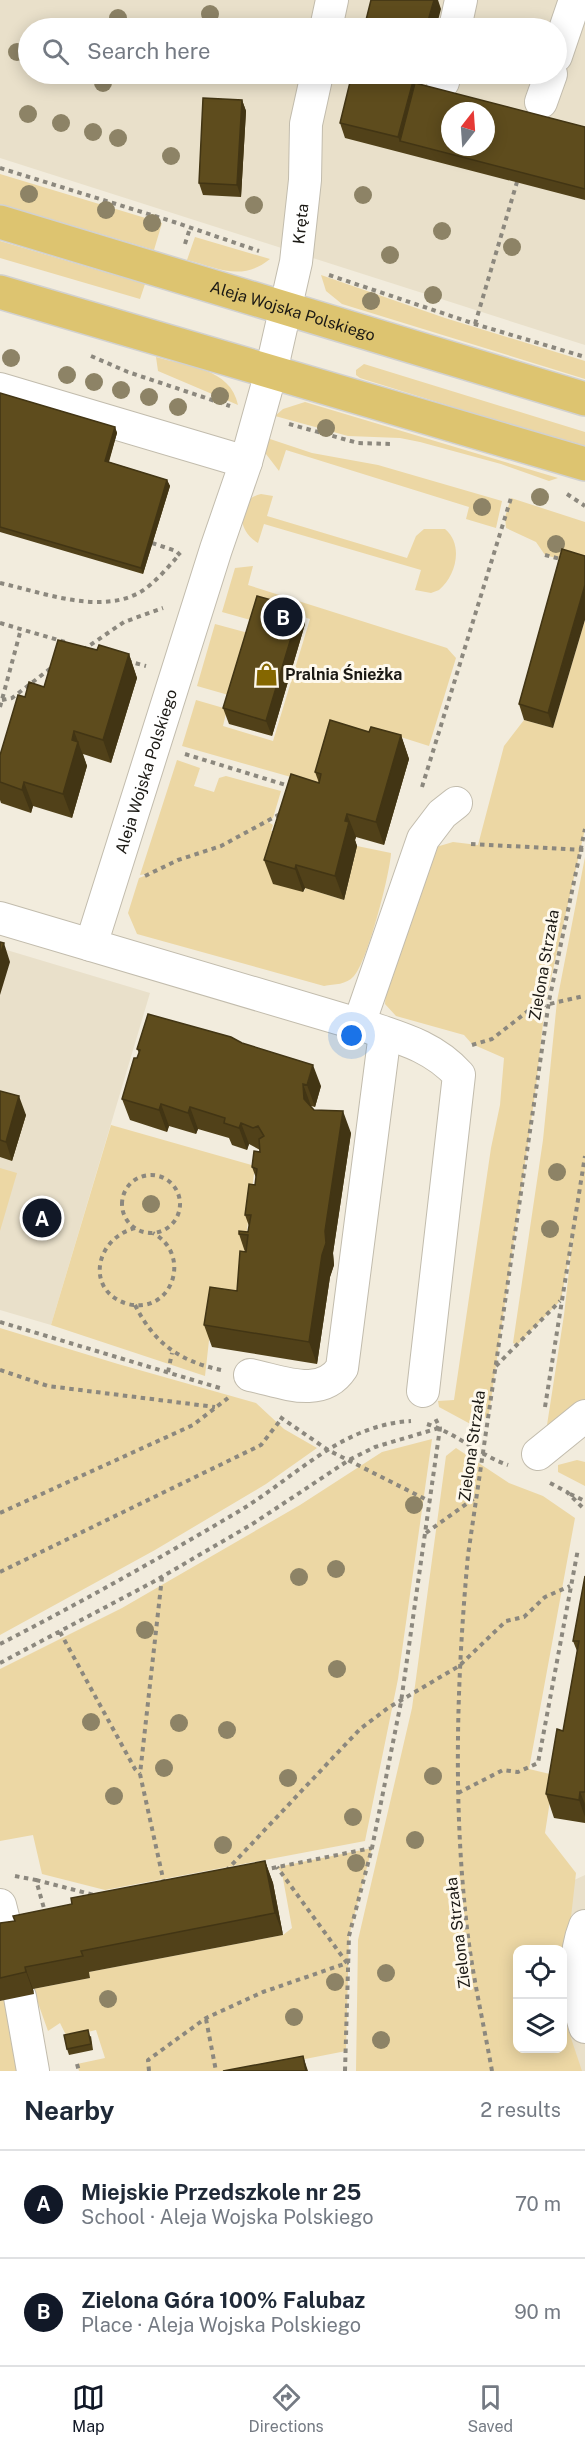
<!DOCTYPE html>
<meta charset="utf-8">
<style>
:root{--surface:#fff;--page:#f2f2f3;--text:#1f2937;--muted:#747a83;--line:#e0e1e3;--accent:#111827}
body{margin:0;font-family:"Public Sans",sans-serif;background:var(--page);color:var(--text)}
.controls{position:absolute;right:18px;bottom:18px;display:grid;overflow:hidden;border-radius:12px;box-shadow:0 3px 15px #0003}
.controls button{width:54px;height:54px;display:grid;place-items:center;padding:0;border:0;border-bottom:2px solid var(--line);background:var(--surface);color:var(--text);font:30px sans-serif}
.compass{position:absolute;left:441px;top:102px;width:54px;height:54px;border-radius:50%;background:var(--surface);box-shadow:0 3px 15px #0003;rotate:17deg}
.you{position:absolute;left:352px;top:1036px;width:21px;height:21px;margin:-15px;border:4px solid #fff;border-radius:50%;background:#1a73e8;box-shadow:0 0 0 9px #1a73e833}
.badge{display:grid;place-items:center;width:39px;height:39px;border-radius:50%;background:var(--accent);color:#fff;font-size:20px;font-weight:700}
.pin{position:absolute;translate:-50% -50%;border:3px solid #fff;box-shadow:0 2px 6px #0006}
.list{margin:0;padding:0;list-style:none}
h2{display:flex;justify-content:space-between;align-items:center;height:78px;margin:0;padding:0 24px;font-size:26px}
h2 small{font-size:20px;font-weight:400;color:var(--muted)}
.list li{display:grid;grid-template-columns:39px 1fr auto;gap:18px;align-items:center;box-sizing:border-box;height:108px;padding:0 24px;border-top:2px solid var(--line)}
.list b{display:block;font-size:22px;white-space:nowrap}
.list p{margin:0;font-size:20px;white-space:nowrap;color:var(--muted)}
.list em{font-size:20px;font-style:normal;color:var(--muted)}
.icon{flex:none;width:33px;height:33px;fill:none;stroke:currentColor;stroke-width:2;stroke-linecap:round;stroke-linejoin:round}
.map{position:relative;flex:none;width:585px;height:2071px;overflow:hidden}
.search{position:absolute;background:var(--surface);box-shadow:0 3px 15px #0003;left:18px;right:18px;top:18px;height:66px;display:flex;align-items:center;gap:15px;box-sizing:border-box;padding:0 21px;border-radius:33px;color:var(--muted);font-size:22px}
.sheet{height:294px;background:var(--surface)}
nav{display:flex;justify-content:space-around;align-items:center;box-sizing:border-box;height:84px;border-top:2px solid var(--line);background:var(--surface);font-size:16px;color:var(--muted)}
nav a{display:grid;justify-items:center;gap:3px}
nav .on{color:var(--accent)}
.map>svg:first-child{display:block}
.built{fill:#e9e0ca;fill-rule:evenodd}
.green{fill:#ecd7a4}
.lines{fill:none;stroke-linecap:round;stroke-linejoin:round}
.minor-casing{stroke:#c2bcad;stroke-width:34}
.major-casing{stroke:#d1d1d0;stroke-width:36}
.path{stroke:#8c887e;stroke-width:4;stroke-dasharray:4.5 4.5;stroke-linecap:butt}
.minor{stroke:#fff;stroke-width:32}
.major{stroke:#ddc470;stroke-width:33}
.tree{fill:#8d8366}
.wall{fill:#514119}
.shaded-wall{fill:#423514}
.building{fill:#5e4c1d;stroke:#423514;stroke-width:1.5;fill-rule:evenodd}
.labels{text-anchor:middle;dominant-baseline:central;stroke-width:6;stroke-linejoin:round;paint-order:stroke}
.street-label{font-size:16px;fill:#1b1914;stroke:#fef9ed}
.poi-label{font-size:16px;font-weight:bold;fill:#1b1914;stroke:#fef9ed;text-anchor:start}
</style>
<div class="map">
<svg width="585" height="2071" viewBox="0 0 585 2071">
<rect width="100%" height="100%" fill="#f2ecdd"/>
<path class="built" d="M0 0H585V345L0 158ZM28 28H556V74H28ZM450 111H486V147H450Z
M0 948 150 993 51 1325 0 1310Z
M585 1875V2071H575L563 2029 562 1950 542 1895Z"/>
<path class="green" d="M0 174 162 223 154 250 0 204Z
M195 237 270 259C242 282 218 268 187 260Z
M0 241 145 284 140 299 0 258Z
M321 275 445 318 585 361V379L342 304 326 291Z
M156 357C186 366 231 368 238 405L158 371Z
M364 364 585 432V448L360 378 356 375V370Z
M305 402 558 478 549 481 501 464 420 442 400 438 348 436 275 416 283 409Z
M261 436 312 453 378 465 502 501 496 528 466 519 469 507 286 450 279 471 266 454Z
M261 494 273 496 267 516 407 558 416 536 424 529H445C464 545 456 576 439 590L431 593 415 590 421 570 264 524 258 543C237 531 234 500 261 494Z
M511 498 585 522V566L545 555 536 542 506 528 505 517Z
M253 566 248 585 447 648 456 658 429 746 388 733 326 787 182 746 196 700 227 709 223 726 273 741 310 619 260 603 254 621 222 612 235 568Z
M585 620V829L545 1005 536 1087 489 1414 476 1427 439 1407 438 1401 454 1400 491 1148 500 1105 504 1058 472 1044 464 1035 396 1016 385 1004 387 976 436 847 453 842 478 845 504 746 524 720 553 728Z
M215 624 252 634 232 696 197 686Z
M177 760 200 768 194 786 214 792 219 778 226 776 281 791 273 818 267 821 273 825 271 831H278L304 892 305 888 344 900 357 846 391 853C390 874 367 963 354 976 346 985 335 984 324 986L137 934 128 913 139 878 152 873 140 875Z
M585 857V1409L545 1438 564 1315 573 1235 561 1300 517 1345 513 1343 543 1140 557 1001Z
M111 1125 255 1166 238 1300 214 1296 205 1376 51 1325Z
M0 1168 17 1173 0 1231Z
M0 1328 118 1364 256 1403 284 1429 317 1448 266 1484 155 1550 0 1635Z
M432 1439 398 1679 365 1841 105 1890 42 1874 33 1835 0 1841V1669L122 1608 300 1505 382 1452Z
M456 1448 509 1483 543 1496 575 1518 529 1769 554 1775 545 1833 576 1873 563 1988 562 1950H518V2048H562L563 2014 582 2071H356L358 1940 412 1708 446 1456Z
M577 1460 585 1462V1486L558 1472V1465Z
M372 1848 349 1936 346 2051 244 2071H79L77 2064 105 2058 96 2030 67 2037 60 2023 48 2031 33 1989 90 1978 89 1972 283 1935 292 1928 282 1873 277 1867Z
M10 1999 23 2071H0V2001Z"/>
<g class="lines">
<defs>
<g id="minor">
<path d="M326 28 332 0"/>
<path d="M455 28 461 0"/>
<path d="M556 56 575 0"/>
<path d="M443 82 445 74"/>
<path d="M541 102 551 74"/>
<path d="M0 389 246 462"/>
<path d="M0 918 371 1028C404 1039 435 1048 459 1075L423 1391"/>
<path id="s1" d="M91 945 216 549 246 462 271 372 296 262 305 180 306 124 317 74"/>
<path d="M359 1024 423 839 442 814 456 803"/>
<path d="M250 1375C281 1381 321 1400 342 1368L385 1033"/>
<path d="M538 1454 585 1416"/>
<path d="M0 1905 10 1945"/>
<path d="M585 1926C573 1956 575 1997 585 2027"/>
<path d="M20 1997 33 2071"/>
</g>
<g id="major">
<path id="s2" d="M0 222 585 399"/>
<path d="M0 292 585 464"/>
</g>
</defs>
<use href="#minor" class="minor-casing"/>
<use href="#major" class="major-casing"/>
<path class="path" d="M0 168 174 222 259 251
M185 244 190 228
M329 275 475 324 585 357
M475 324 517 182
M91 356 128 372 230 406
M289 424 358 443 393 444
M567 494 585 506
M152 543 176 551 181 556
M545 555 564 560
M0 583C42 592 101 616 142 591 156 582 168 567 179 555
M0 623 65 642
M83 650 124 622 163 608
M127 661 146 666
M2 700 12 698 51 668
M0 707 21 629
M185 754 289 786
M422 787 511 498
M471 844 585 850
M145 876 178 860 221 846 282 813
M472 1045 492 1039 532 1008 584 996
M122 1204a29 29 0 1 1 58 0a29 29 0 1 1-58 0Z
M135 1228C94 1239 85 1292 128 1304 172 1315 193 1255 153 1233
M135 1305C154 1343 179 1361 221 1370
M0 1322 223 1389
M496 1366 560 1301
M0 1370 48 1386 215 1407
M168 1372 172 1353
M545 1407 585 1156
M280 1417 328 1450 431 1502
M427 1424C456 1433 479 1455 508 1465
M550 1483 567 1492 585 1510
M570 1494 585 1501
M0 1513 193 1425 228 1398
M426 1533 476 1497
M0 1572 261 1445 282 1418
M162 1577 140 1774 164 1883
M60 1632 135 1769 140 1774
M0 1644C80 1603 158 1559 236 1513 294 1479 340 1425 411 1421
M0 1663 153 1582 254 1523 349 1460 375 1447 439 1428
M458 1793 503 1770 518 1772 538 1763 578 1549
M263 1870 372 1848
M226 1871 360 1729 388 1708 459 1666 506 1621 524 1617 545 1597 570 1586
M15 1876 36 1880 45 1912
M36 1880 94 1895
M206 2019 216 2071
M77 2064 79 2071
M149 2071 148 2060 206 2018 263 1992 347 1963 277 1867
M345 2071 349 1936 372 1848 401 1702 440 1428 435 1418
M492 2071C483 2020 471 1970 466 1919 453 1797 457 1676 468 1555L549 1001 585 829"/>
<use href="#minor" class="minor"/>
<use href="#major" class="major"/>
</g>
<g class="tree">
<circle cx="210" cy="14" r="9"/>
<circle cx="118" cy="18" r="9"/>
<circle cx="17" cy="52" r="9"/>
<circle cx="103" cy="83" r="9"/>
<circle cx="28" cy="114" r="9"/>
<circle cx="61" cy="123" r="9"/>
<circle cx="93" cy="132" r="9"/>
<circle cx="118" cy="138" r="9"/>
<circle cx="171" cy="156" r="9"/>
<circle cx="29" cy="194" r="9"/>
<circle cx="363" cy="195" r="9"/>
<circle cx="254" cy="205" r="9"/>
<circle cx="106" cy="210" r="9"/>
<circle cx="152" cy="223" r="9"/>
<circle cx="442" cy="231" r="9"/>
<circle cx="512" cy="247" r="9"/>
<circle cx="390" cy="255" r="9"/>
<circle cx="433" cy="295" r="9"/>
<circle cx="371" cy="301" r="9"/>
<circle cx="11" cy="358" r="9"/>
<circle cx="67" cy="375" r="9"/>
<circle cx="94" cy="382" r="9"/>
<circle cx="121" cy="390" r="9"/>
<circle cx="220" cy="396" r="9"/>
<circle cx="149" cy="397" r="9"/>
<circle cx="178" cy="407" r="9"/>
<circle cx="326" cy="428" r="9"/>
<circle cx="540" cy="497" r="9"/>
<circle cx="482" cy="507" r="9"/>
<circle cx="556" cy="544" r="9"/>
<circle cx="557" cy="1172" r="9"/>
<circle cx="151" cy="1204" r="9"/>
<circle cx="550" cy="1229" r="9"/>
<circle cx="414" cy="1505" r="9"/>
<circle cx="336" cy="1569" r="9"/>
<circle cx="299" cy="1577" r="9"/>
<circle cx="145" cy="1630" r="9"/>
<circle cx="337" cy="1669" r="9"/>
<circle cx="91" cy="1722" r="9"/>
<circle cx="179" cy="1723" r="9"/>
<circle cx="227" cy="1730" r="9"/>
<circle cx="164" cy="1768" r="9"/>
<circle cx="433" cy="1776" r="9"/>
<circle cx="288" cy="1778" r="9"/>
<circle cx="114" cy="1796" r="9"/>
<circle cx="353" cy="1817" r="9"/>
<circle cx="415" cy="1840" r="9"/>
<circle cx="223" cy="1845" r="9"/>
<circle cx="356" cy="1863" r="9"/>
<circle cx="386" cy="1973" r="9"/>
<circle cx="335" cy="1982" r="9"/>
<circle cx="108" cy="1999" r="9"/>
<circle cx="294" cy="2017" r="9"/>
<circle cx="381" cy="2040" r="9"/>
</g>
<path class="wall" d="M421 85 585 127V200L345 138 340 123Z
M242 100 246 111 241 197 203 195 199 183Z
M0 393 115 427 117 433 109 462 167 480 170 486 143 574 0 532Z
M562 549 553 728 524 720 519 704Z
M300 608 305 624 272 736 229 724 223 708Z
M97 650 129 654 137 678 111 763 83 754 87 766 72 818 33 806 31 813 1 803 0 800V755L25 697 44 687Z
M369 732 401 735 409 759 384 845 356 837 355 840 357 846 344 900 305 888 303 892 273 884 264 860 319 783 315 772Z
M137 1049 321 1086 315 1107 311 1106V1107L314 1110 351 1133 333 1253 334 1265 330 1277 317 1364 212 1347 204 1325 237 1291 245 1252 239 1234 248 1232 249 1226 245 1215 255 1185 256 1178 252 1167 260 1152V1150L249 1144 247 1150 232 1145 229 1138 198 1129 196 1134 169 1126 167 1132 130 1120 122 1099 139 1053Z
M0 1091 26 1115 12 1161 0 1157Z
M585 1576V1823L554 1818 546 1794 563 1731 577 1651 573 1641Z
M265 1861 273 1883 283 1935 89 1972 90 1978 33 1989 34 1994 0 2001V1923L15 1921Z
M91 2036 93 2050 69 2055 67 2049Z"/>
<path class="shaded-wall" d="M434 0H438L441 9 436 28H426Z
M415 74H424L406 143 400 141 398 137Z
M242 100 246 111 241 197 237 185Z
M115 427 117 433 107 467 105 461Z
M167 480 170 486 143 574 141 568Z
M585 585V620L553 728 548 713Z
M300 608 305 624 272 736 266 721Z
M129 654 137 678 111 763 103 740Z
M74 731 87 766 72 818 63 794Z
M401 735 409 759 384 845 376 822Z
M24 782 33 806 31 813 22 790Z
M347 814 356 837 355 840 357 846 344 900 335 876Z
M296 865 305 888 303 892 295 869Z
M4 943 10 962 0 995V955Z
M313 1065 321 1086 315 1107 307 1085Z
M303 1084 311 1106 312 1120 304 1099Z
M19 1096 26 1115 12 1161 6 1142Z
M161 1104 169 1126 167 1132 159 1110Z
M190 1107 198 1129 196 1134 188 1113Z
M343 1111 351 1133 333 1253 334 1265 330 1277 317 1364 309 1342Z
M241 1123 249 1144 247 1150 239 1128Z
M580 1792 585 1804V1817L579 1800Z
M265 1861 273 1883 283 1935 275 1913Z
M25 1967 33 1989 34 1994 26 1972Z
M303 2056 308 2071H306Z"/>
<path class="building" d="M371 0H434L426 28H364Z
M352 74H415L398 137 340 123Z
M415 83 585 127V189L400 141ZM450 111H486V147H450Z
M203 98 242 100 237 185 199 183Z
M0 393 115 427 105 461 167 480 141 568 0 527Z
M562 549 585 556V585L548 713 519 704Z
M257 596 300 608 266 721 223 708Z
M58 640 97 650 99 645 129 654 103 740 74 731 72 740 78 742 63 794 24 782 22 790 0 782V755L18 695 25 697 29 682 44 687Z
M330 720 369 732 371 727 401 735 376 822 347 814 345 821 349 822 335 876 296 865 295 869 264 860 291 774 319 783 321 774 315 772Z
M0 942 4 943 0 955Z
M148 1014 231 1037 242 1043 313 1065 307 1085 303 1084 304 1099 314 1110 343 1111 325 1231 326 1243 322 1255 309 1342 204 1325 210 1287 237 1291 240 1251 246 1252 248 1235 239 1234V1231L248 1232 251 1215H245L249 1184 255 1185 257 1169 252 1167 254 1151 260 1152 259 1139 264 1136 258 1126 253 1128 241 1123 239 1128 224 1123 225 1118 190 1107 188 1113 161 1104 159 1110 122 1099 134 1058H137L140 1050 137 1049Z
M0 1091 19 1096 6 1142 0 1140Z
M585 1576V1792H580L579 1800 546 1794 557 1729 563 1731 579 1641H573Z
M265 1861 275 1913 81 1951 83 1956 25 1967 26 1972 0 1978V1923L15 1921 13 1916 72 1904 71 1898Z
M88 2030 91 2044 67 2049 64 2035Z
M303 2056 306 2071H223Z"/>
<defs>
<symbol id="shop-bare" viewBox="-9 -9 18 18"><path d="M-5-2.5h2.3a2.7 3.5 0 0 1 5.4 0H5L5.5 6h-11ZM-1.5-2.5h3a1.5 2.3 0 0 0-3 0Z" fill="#856700" stroke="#fef9ed" stroke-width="2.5" paint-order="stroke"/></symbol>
</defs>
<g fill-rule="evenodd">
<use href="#shop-bare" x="250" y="658" width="33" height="33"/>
</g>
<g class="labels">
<g class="street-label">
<text stroke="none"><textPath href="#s1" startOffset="752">Kręta</textPath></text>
<text stroke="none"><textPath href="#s2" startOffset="306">Aleja Wojska Polskiego</textPath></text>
<text stroke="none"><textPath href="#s1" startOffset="182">Aleja Wojska Polskiego</textPath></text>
<text transform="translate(544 965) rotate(-80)">Zielona Strzała</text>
<text transform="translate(472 1446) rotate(-82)">Zielona Strzała</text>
<text transform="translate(458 1933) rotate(-97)">Zielona Strzała</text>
</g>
<g class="poi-label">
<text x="285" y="674">Pralnia Śnieżka</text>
</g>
</g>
</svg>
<div class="controls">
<button><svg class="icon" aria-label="locate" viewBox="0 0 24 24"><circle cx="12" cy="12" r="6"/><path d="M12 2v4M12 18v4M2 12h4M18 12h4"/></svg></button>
<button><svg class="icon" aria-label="layers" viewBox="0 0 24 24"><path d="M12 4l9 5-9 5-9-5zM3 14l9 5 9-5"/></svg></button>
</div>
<svg class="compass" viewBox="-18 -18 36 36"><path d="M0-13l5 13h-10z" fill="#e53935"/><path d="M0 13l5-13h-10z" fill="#747a83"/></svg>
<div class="you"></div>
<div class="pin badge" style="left:42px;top:1218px">A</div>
<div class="pin badge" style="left:283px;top:617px">B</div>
<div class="search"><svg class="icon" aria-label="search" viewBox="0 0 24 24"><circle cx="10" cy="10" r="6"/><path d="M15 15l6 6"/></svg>Search here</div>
</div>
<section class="sheet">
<h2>Nearby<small>2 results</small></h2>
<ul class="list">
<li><span class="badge">A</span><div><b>Miejskie Przedszkole nr 25</b><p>School · Aleja Wojska Polskiego</p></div><em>70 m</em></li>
<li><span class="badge">B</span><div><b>Zielona Góra 100% Falubaz</b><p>Place · Aleja Wojska Polskiego</p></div><em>90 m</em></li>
</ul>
</section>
<nav>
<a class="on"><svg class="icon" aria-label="map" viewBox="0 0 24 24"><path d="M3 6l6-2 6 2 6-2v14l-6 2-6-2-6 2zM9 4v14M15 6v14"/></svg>Map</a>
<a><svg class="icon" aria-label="directions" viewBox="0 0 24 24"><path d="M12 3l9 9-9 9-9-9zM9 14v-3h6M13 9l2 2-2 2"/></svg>Directions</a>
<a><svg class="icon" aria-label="saved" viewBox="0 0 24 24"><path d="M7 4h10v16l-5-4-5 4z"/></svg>Saved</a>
</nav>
